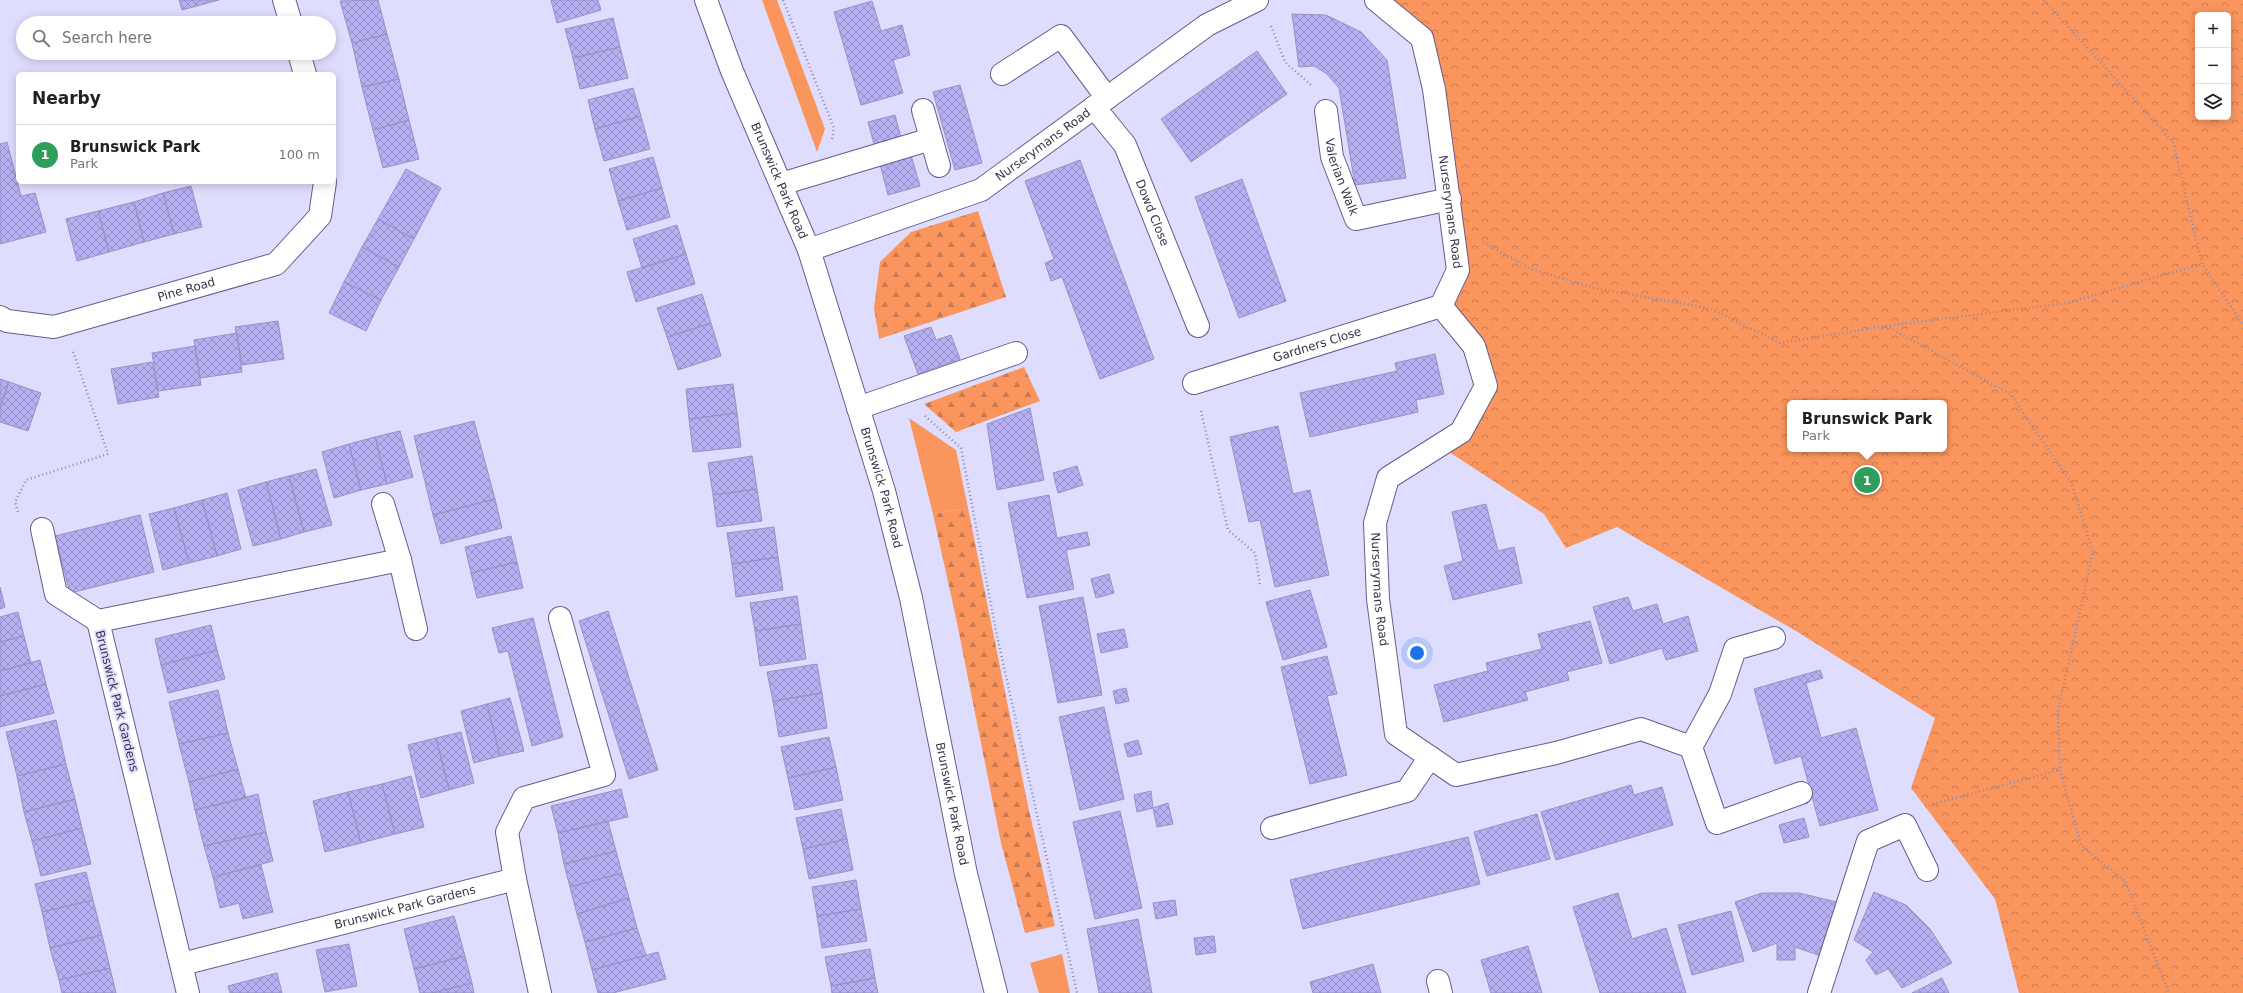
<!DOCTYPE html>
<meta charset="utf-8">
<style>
:root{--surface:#fff;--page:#f2f2f2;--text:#202124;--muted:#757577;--line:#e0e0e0;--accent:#db2777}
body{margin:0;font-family:"DejaVu Sans",sans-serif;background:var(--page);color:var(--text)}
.controls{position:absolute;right:12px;top:12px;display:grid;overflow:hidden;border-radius:6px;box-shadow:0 2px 10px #0003}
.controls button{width:36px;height:36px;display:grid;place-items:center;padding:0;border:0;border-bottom:1px solid var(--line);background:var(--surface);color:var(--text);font:20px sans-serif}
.you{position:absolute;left:1417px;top:653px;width:14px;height:14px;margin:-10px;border:3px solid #fff;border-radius:50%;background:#1a73e8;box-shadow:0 0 0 6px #1a73e833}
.badge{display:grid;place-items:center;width:26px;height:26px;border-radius:50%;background:var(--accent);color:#fff;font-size:13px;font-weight:700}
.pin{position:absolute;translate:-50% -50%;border:2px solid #fff;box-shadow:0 1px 4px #0006}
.popup{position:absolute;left:1787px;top:400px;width:160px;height:52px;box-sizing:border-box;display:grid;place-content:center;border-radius:6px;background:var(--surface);filter:drop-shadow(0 1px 3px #0005);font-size:13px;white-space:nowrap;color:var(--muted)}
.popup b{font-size:15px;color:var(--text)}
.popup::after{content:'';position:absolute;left:50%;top:100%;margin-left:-8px;border:8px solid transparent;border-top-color:var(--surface)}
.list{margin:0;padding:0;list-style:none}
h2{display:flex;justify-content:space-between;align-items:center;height:52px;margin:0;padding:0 16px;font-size:17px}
h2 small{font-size:13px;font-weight:400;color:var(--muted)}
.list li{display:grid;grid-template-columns:26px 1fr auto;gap:12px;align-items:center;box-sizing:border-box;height:60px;padding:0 16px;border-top:1px solid var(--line)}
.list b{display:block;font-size:15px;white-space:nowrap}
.list p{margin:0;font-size:13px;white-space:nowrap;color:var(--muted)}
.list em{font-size:13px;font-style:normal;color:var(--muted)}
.icon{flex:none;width:22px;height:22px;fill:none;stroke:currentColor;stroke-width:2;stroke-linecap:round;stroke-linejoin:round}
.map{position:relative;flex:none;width:2243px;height:993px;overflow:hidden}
.search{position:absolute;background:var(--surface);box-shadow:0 2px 10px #0003;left:16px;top:16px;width:320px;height:44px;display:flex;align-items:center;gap:10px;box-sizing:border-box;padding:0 14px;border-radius:22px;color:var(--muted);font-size:15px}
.panel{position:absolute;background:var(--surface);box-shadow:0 2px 10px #0003;left:16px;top:72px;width:320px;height:112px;border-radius:6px}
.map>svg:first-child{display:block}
.grass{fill:#fa955e}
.forest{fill:url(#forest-firs)}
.park{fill:url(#park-crowns);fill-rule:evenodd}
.building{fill:url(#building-cross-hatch);stroke:#9692c5}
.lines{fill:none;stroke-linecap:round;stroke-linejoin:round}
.minor-casing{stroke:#635e8d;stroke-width:24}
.path{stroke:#8e8ca7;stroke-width:2.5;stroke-dasharray:1 3;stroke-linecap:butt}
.minor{stroke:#fff;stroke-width:22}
.labels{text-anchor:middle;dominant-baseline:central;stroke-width:4;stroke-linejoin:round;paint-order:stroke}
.street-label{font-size:12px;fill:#37354a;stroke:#dfddfe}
</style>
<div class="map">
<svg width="2243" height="993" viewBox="0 0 2243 993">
<defs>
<pattern id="forest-firs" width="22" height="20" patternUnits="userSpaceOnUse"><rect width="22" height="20" fill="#fa955e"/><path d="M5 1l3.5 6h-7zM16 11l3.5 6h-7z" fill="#cb7a50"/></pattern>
<pattern id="park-crowns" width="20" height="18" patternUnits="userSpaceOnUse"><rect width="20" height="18" fill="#fa955e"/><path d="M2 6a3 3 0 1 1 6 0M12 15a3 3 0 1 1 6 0" fill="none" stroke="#cb7a50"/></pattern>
<pattern id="building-cross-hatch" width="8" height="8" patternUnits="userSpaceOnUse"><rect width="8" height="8" fill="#b6b0f3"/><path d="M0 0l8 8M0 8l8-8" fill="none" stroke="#9590c7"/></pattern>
</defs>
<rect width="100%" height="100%" fill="#dfddfe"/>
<path class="grass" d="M762 0H777L825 129 817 152Z
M909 418 956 450 968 508 933 514Z
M1062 954 1070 993H1039L1030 963Z"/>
<path class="forest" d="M978 211 1006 297 879 339 874 308 880 262 911 232Z
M1024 367 1040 401 956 432 924 404Z
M968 508 1027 801 1055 926 1025 933 1001 843 956 618 933 514Z"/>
<path class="park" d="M1381 0H2243V993H2019L1995 899 1911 788 1935 718 1796 631 1617 527 1566 548 1544 514 1440 446 1488 383 1443 305 1458 269 1420 34ZM2198 15H2228V117H2198ZM1790 403H1944V449H1790Z"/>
<path class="building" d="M179 0H219L182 10Z
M378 0 387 34 352 43 340 1Z
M551 0H598L601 10 557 23Z
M872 1 881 31 902 25 910 55 893 60 903 93 861 105 834 12Z
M1292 14 1326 15 1361 32 1387 60 1406 178 1355 185 1339 88 1327 74 1314 66 1299 67Z
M613 18 620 47 573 58 565 29Z
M387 34 399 79 362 87 352 43Z
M620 47 628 78 580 89 573 58Z
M1257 51 1287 94 1191 162 1161 119Z
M399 79 409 120 373 130 362 87Z
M960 85 982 163 955 170 933 92Z
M633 88 641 116 595 129 588 100Z
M895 115 902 141 875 148 868 122Z
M641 116 650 149 604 161 595 129Z
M409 120 419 159 383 168 373 130Z
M7 142 21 196 35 193 46 232 0 244V144Z
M911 155 920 186 888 195 880 164Z
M653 157 662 188 618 201 609 169Z
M1080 160 1154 359 1100 379 1062 277 1051 281 1045 263 1054 259 1025 181Z
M406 169 441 188 414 239 378 219Z
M1242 179 1286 301 1239 318 1195 197Z
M191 186 202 227 174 234 163 193Z
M662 188 670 217 627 230 618 201Z
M163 193 174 234 144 242 134 202Z
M134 202 144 242 109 252 98 211Z
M98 211 109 252 77 261 66 219Z
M378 219 414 239 399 267 362 247Z
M677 225 686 254 642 268 633 239Z
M362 247 399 267 381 300 344 282Z
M686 254 695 284 636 302 627 272Z
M344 282 381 300 366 331 329 313Z
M702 294 711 323 667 337 657 308Z
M278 321 284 359 242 365 235 327Z
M711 323 721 356 678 370 667 337Z
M931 327 936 340 951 335 960 359 918 374 904 336Z
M237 333 242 372 200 378 194 340Z
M195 346 201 385 158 391 152 353Z
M1435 354 1444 394 1416 400 1418 412 1310 437 1300 393 1397 371 1395 363Z
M152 362 159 397 118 404 111 369Z
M0 379 9 382 0 408Z
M9 382 41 393 28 431 0 422V408Z
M733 384 737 413 689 419 686 389Z
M1030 408 1044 480 997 490 987 424Z
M737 413 741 447 693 452 689 419Z
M474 421 495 499 433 515 414 436Z
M1278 426 1293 494 1310 490 1329 575 1275 587 1260 520 1249 522 1230 437Z
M400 431 413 477 387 484 375 437Z
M375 437 387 484 361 490 349 444Z
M349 444 361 490 334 498 322 452Z
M752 456 757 489 713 495 708 463Z
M1077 466 1083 485 1058 493 1053 473Z
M316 469 332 525 304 532 289 476Z
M289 476 304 532 281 539 266 482Z
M266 482 281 539 253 546 238 490Z
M757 489 762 521 717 527 713 495Z
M227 493 241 549 217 556 202 500Z
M1049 495 1057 538 1087 532 1090 545 1066 550 1074 589 1027 598 1008 503Z
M495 499 502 528 441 544 433 515Z
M202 500 217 556 189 563 174 508Z
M1486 504 1498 551 1514 547 1522 583 1453 600 1444 566 1463 561 1452 512Z
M174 508 189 563 163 570 149 514Z
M140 515 154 572 70 593 55 536Z
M774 527 778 557 732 564 727 533Z
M511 536 517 562 471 573 465 547Z
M778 557 783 590 736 597 732 564Z
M517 562 523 588 477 598 471 573Z
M1109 574 1114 593 1096 598 1091 579Z
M0 587 5 607 0 609Z
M1310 590 1327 647 1283 660 1266 602Z
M797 596 801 624 755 631 750 603Z
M1083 597 1102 695 1058 703 1039 606Z
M1628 597 1633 611 1657 604 1663 624 1688 616 1698 651 1666 660 1662 648 1610 664 1593 607Z
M608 611 658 770 629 779 579 621Z
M18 612 24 636 0 642V617Z
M533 618 563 737 532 746 508 651 499 653 492 628Z
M1590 621 1602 663 1567 672 1569 680 1525 692 1528 700 1444 722 1434 685 1488 671 1486 663 1542 649 1538 634Z
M801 624 806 659 760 666 755 631Z
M211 625 217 650 161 665 155 639Z
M1124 629 1128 647 1101 653 1097 634Z
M24 636 31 663 0 671V642Z
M217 650 225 679 168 693 161 665Z
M1327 656 1337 694 1327 696 1347 775 1310 784 1281 667Z
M40 660 46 684 0 696V671Z
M817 664 822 693 773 701 767 672Z
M1820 670 1823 678 1806 683 1821 738 1856 728 1878 810 1820 826 1801 756 1775 764 1754 689Z
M46 684 54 713 0 727V696Z
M1126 688 1129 701 1116 704 1113 691Z
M218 690 228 733 179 744 169 702Z
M822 693 827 728 779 737 773 701Z
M510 698 524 751 500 756 487 704Z
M487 704 500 756 474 763 461 711Z
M1104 707 1124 799 1080 810 1059 717Z
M56 720 66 764 17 776 6 732Z
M461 732 474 783 449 790 436 738Z
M228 733 238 769 189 782 179 744Z
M829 737 836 767 788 778 781 747Z
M436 738 449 790 421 798 408 745Z
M1138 740 1142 754 1128 757 1124 744Z
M66 764 75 799 24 812 17 776Z
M836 767 843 800 795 810 788 778Z
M238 769 246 798 195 810 189 782Z
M411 776 424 827 395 834 382 784Z
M382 784 395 834 361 843 348 792Z
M1631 785 1634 795 1662 787 1673 825 1556 860 1541 812Z
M621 789 628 817 558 833 551 806Z
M1151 791 1153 808 1137 812 1134 795Z
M348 792 361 843 325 852 313 801Z
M258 794 266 832 204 846 195 810Z
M75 799 82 828 32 841 24 812Z
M1168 803 1173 824 1157 827 1153 808Z
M841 809 847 839 803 849 796 818Z
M1120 811 1142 908 1095 919 1073 822Z
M1537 814 1550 859 1487 876 1474 832Z
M1804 818 1809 837 1784 843 1779 825Z
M608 821 616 851 564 864 558 833Z
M82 828 91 864 41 876 32 841Z
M266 832 273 861 213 877 204 846Z
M1468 837 1480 884 1303 929 1290 880Z
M847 839 853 870 809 879 803 849Z
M616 851 622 873 570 887 564 864Z
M261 865 273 912 243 919 239 903 220 908 213 877Z
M86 872 93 900 42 912 35 884Z
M622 873 629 898 577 914 570 887Z
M856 880 861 909 817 916 812 887Z
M1874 892 1906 905 1930 929 1952 963 1902 988 1888 969 1876 975 1866 960 1873 952 1854 940Z
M1618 893 1632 939 1666 928 1686 993H1600L1573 907Z
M1762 893H1799L1841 903 1824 957 1795 947V960H1777V943L1753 952 1735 902Z
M629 898 637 928 585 942 577 914Z
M93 900 102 935 50 948 42 912Z
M1175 900 1177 915 1156 919 1153 903Z
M861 909 867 941 822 948 817 916Z
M1731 911 1744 961 1692 975 1678 925Z
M454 916 465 956 414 969 404 929Z
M1138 919 1152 993H1099L1087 929Z
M637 928 646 955 592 970 585 942Z
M102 935 110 968 59 980 50 948Z
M1214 936 1216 952 1196 955 1194 938Z
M349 944 357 986 325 992 316 950Z
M1528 946 1542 993H1491L1481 960Z
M870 949 875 978 831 986 825 957Z
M658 952 666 979 613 993H598L592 970Z
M465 956 472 983 432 993H420L414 969Z
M1373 964 1381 993H1313L1310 982Z
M110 968 116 993H62L59 980Z
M277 973 282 993H230L228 986Z
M875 978 878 993H832L831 986Z
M1942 978 1949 993H1912Z
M472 983 474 993H432Z"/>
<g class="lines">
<defs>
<g id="minor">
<path d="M284 0 291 23"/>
<path id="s1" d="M706 0 732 71 809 250 884 491 911 598 966 874 996 993"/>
<path id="s2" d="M1376 0 1422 38 1434 89 1458 270 1441 306 1474 346 1486 386 1461 432 1388 478 1375 523 1378 599 1396 734 1456 775 1556 753 1641 729 1691 747 1717 823 1801 793"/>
<path d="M299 53 305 74"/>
<path d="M1002 74 1061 36 1107 98"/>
<path id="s3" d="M1094 107 1125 145 1198 326"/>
<path d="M923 110 939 166"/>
<path id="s4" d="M1326 111 1332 157 1356 219 1450 199"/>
<path d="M781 184 931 139"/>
<path id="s5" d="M809 250 981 190 1207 25 1257 0"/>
<path id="s6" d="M0 317 7 321 54 327 276 264 320 216 325 182"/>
<path id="s7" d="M1194 383 1441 306"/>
<path d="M858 408 1016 353"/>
<path d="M383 504 400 560 416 629"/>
<path d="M42 529 56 594 98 621"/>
<path d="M1691 747 1720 694 1735 649 1774 638"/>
<path d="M1272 828 1407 791 1430 757"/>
<path d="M515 879 507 832 524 798 604 775 560 618"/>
<path id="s8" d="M182 964 515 879 540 993"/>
<path d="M1438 981 1441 993"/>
<path d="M188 993 98 621 400 560"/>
<path d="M1819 993 1868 841 1905 825 1927 870"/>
</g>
</defs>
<use href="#minor" class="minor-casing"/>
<path class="path" d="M783 0 834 128 832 139
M2044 0 2173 142 2202 264 2243 324
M1271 26 1285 62 1312 86
M1483 242 1531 269 1594 288 1712 309 1780 343 1886 326 2010 394 2071 482 2093 552 2058 711 2060 770 2081 845 2125 881 2169 993
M1886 326 2067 303 2202 264
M1201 411 1228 530 1255 553 1260 585
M925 416 961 448 997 636 1077 993
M18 512 15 502 26 480 108 454 73 351
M1925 806 2060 770"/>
<use href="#minor" class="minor"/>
</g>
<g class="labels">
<g class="street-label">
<text stroke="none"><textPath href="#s5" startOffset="259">Nurserymans Road</textPath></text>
<text stroke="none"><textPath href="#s4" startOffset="68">Valerian Walk</textPath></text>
<text stroke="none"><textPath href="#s1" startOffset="195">Brunswick Park Road</textPath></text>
<text stroke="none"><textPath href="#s3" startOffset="122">Dowd Close</textPath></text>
<text stroke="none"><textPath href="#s2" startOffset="236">Nurserymans Road</textPath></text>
<text stroke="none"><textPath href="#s6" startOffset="193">Pine Road</textPath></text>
<text stroke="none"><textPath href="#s7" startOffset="129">Gardners Close</textPath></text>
<text stroke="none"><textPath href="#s1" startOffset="519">Brunswick Park Road</textPath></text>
<text stroke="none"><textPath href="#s2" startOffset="680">Nurserymans Road</textPath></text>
<text transform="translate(117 701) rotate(76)">Brunswick Park Gardens</text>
<text stroke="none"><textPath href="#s1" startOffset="843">Brunswick Park Road</textPath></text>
<text stroke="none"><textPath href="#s8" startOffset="230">Brunswick Park Gardens</textPath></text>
</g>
</g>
</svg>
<div class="controls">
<button>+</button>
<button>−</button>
<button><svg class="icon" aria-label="layers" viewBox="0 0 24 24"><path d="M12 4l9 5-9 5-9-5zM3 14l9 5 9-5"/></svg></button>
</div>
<div class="you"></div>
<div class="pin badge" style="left:1867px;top:480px;background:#2e9e5b">1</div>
<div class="popup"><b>Brunswick Park</b>Park</div>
<div class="search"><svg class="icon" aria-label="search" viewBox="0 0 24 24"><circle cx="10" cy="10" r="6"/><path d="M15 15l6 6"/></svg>Search here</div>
<section class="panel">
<h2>Nearby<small></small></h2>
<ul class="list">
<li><span class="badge" style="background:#2e9e5b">1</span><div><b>Brunswick Park</b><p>Park</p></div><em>100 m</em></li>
</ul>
</section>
</div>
